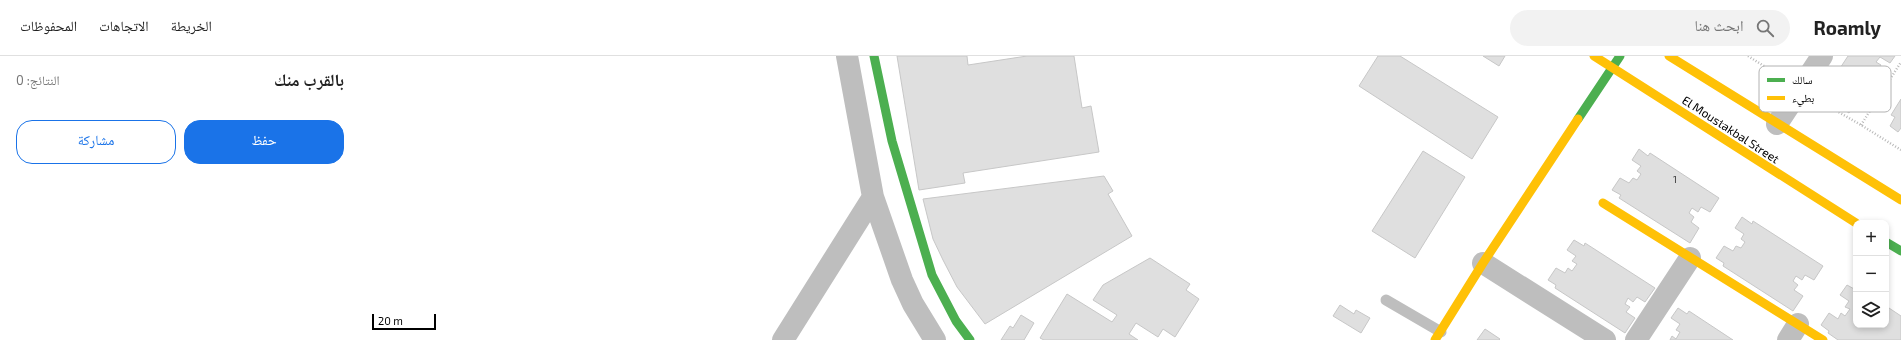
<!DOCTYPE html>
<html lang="ar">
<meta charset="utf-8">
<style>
:root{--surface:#fff;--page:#f2f2f2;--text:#222;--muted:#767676;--line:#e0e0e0;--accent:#1a73e8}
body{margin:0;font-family:"Exo 2","Noto Naskh Arabic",sans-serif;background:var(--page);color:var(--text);direction:rtl}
.controls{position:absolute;right:12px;bottom:12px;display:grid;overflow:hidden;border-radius:8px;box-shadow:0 2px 6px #0003}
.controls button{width:36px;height:36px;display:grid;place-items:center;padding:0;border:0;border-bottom:1px solid var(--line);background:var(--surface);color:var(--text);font:20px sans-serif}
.scale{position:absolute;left:12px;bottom:10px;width:64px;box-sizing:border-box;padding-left:4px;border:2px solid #000;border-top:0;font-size:11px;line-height:14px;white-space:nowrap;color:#000;-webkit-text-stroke:3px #fff;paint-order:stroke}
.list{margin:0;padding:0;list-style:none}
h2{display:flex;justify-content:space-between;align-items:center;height:52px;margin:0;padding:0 16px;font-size:17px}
h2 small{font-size:13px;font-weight:400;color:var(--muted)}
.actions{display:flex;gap:8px;padding:12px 16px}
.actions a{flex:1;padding:9px 0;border:1px solid var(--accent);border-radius:16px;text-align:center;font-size:14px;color:var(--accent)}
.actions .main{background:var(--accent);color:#fff}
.icon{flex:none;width:22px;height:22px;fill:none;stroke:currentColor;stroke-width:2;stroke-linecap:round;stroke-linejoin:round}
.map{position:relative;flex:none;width:1541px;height:284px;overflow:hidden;direction:ltr}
header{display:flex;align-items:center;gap:24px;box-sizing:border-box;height:56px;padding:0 20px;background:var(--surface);border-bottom:1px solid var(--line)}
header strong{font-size:19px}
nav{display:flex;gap:22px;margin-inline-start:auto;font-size:14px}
.search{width:280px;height:36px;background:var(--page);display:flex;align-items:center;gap:10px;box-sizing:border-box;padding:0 14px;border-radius:22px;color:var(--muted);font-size:15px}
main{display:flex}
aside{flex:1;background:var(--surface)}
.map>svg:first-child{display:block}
.building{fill:#dfdfdf;stroke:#c7c7c7}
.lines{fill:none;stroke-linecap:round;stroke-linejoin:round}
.path{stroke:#b9b9b9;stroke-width:2.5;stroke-dasharray:1 2;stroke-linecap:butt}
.lane{stroke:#bebebe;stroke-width:11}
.street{stroke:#bebebe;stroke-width:22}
.fast{stroke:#4caf50;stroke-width:9}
.slow{stroke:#ffc107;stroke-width:9}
.labels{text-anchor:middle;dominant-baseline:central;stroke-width:3;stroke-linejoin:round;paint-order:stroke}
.number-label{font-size:10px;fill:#383838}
.street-label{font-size:12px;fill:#000;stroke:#fff}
.key{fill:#fff;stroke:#b2b2b2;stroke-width:1}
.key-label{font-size:11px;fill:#000}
</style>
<header>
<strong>Roamly</strong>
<div class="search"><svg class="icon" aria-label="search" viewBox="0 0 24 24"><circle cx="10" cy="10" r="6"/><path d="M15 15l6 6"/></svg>ابحث هنا</div>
<nav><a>الخريطة</a><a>الاتجاهات</a><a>المحفوظات</a></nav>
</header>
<main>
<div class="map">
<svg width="1541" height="284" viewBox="0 0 1541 284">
<rect width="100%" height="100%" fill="#fff"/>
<path class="building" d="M537 0H607L608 9 667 0H714L722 52 731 50 739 96 603 117 605 127 559 134Z
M1018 0H1040L1138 61 1112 103 999 30Z
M1123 0H1145L1139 10Z
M1488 0H1535L1530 7 1520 1 1516 6 1521 9 1518 14 1523 18 1516 28 1508 22 1502 31 1509 35 1499 51 1495 48 1489 57 1480 51 1485 44 1467 32Z
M1541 43V72L1538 76 1530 70 1535 61 1531 59Z
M1279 93 1288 100 1290 97 1359 142 1350 156 1341 151 1338 156 1332 152 1329 157 1334 161 1331 166 1339 172 1330 187 1259 142 1261 139 1252 134 1260 122 1269 127 1273 122 1277 124 1281 118 1277 115 1281 110 1272 104Z
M1063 95 1105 121 1055 202 1012 175Z
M744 120 753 135 748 138 772 180 625 268 597 231 583 204 573 183 563 143Z
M1382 161 1392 168 1393 165 1463 210 1454 224 1445 219 1442 224 1436 220 1433 225 1438 229 1434 234 1443 240 1433 255 1363 210 1364 207 1356 202 1364 190 1373 195 1376 190 1381 192 1385 186 1381 183 1384 178 1375 172Z
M1214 184 1224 190 1225 187 1295 232 1285 246 1277 241 1273 246 1268 242 1265 248 1270 251 1266 256 1275 262 1265 277 1195 232 1196 229 1188 224 1196 212 1205 217 1208 212 1212 215 1217 208 1212 205 1216 200 1207 194Z
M790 202 830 228 826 234 839 243 815 281 803 273 798 281 776 267 769 278 778 284H684L680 282 707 238 752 266 757 259 733 244 743 229Z
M1487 229 1496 234V269H1526V250L1541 260V284H1478L1468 277 1469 275 1461 269 1469 257 1478 263 1481 257 1485 260 1490 253 1485 251 1489 245 1480 239Z
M980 249 994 258 996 254 1010 262 1001 277 973 260Z
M1318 252 1327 258 1329 255 1373 284H1310L1312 280 1316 283 1320 276 1316 274 1320 268 1311 262Z
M661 259 674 267 664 284H641L650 270 653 272Z
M1125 273 1140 283 1139 284H1117Z"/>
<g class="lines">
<path class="path" d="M1388 0 1423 22
M1458 44 1501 69 1541 94
M1501 69 1541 6"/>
<path class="lane" d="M1026 244 1081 276"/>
<path class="street" d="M487 0 513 141 542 224 553 248 575 284
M1417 68 1462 0
M1123 207 1245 284
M423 284 513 141
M1276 284 1330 202
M1428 284 1438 268"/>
<path class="fast" d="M514 0 532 85 572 219 596 265 610 284
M1218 63 1260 0
M1526 186 1541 195"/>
<path class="slow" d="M1234 0 1496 167
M1309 0 1541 144
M1243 147 1463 284
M1075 284 1123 207 1218 63"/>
</g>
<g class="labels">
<g class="number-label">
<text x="1315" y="123">1</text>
</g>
<g class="street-label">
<text transform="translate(1371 73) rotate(33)">El Moustakbal Street</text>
</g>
</g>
<rect x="1399" y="10" width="132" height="46" rx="6" class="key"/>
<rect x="1407" y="22" width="18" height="4" fill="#4caf50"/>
<rect x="1407" y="40" width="18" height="4" fill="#ffc107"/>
<g class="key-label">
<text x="1432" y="28">سالك</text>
<text x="1432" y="46">بطيء</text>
</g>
</svg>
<div class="controls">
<button>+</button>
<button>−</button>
<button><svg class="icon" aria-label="layers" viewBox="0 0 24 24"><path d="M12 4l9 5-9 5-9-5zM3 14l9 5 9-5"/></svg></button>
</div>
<div class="scale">20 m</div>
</div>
<aside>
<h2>بالقرب منك<small>النتائج: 0</small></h2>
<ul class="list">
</ul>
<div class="actions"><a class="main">حفظ</a><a>مشاركة</a></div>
</aside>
</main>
